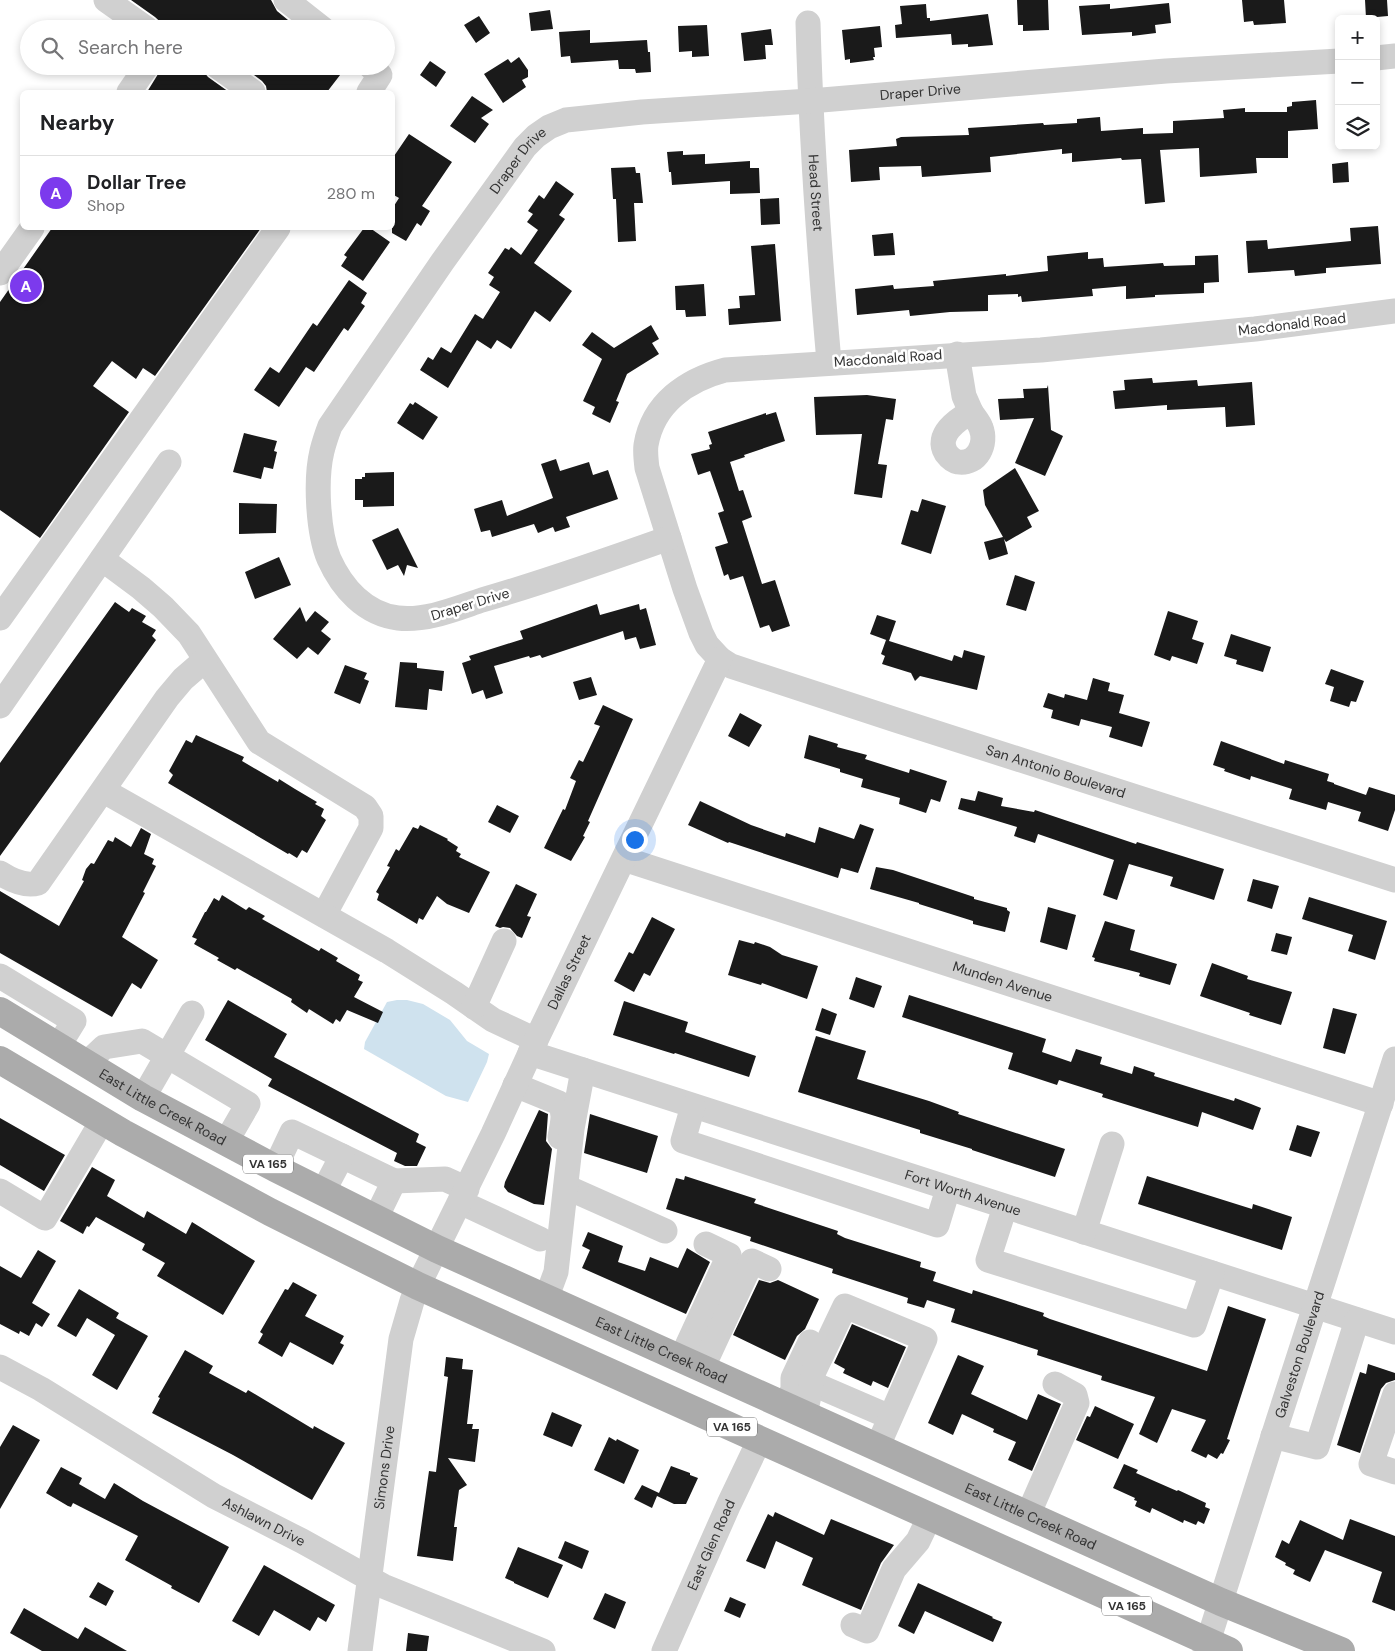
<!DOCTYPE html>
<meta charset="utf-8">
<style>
:root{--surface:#fff;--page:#f6f6f6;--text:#202124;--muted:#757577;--line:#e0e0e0;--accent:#7c3aed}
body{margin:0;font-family:"DM Sans",sans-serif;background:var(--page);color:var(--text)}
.controls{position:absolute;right:15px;top:15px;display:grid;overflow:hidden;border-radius:8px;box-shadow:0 2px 8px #0003}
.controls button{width:45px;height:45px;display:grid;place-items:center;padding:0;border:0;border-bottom:1px solid var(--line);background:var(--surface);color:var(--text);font:25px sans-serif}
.you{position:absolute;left:634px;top:839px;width:18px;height:18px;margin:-12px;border:4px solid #fff;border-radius:50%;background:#1a73e8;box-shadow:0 0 0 8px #1a73e833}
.badge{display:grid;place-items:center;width:32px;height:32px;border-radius:50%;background:var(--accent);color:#fff;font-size:16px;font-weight:700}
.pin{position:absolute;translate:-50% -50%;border:2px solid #fff;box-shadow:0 1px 5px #0006}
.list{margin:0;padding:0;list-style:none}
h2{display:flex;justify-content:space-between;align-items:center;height:65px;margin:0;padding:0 20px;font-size:21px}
h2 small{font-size:16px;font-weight:400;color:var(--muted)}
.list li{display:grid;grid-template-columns:32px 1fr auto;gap:15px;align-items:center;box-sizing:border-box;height:75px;padding:0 20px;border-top:1px solid var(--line)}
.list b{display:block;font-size:19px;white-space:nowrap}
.list p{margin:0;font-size:16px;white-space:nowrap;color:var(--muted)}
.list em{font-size:16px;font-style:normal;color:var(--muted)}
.icon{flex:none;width:28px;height:28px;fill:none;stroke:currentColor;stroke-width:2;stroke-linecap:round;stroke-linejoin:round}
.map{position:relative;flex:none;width:1395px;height:1651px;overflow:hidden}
.search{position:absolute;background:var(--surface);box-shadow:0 2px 8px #0003;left:20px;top:20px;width:375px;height:55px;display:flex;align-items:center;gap:12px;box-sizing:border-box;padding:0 18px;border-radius:28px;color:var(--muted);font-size:19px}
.panel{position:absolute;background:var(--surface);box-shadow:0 2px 8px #0003;left:20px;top:90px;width:375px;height:140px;border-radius:8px}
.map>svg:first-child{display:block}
.water{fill:#cfe2ee}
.building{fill:#1a1a1a}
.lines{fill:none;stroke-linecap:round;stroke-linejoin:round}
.minor{stroke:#d0d0d0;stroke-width:25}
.major{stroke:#ababab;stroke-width:28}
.labels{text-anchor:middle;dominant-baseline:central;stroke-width:5;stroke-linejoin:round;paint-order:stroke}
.shield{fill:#fff;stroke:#707070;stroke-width:1}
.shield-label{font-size:12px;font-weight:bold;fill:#333}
.street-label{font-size:14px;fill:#333;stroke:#fff}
</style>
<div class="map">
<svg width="1395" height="1651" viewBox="0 0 1395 1651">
<rect width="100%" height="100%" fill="#fff"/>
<path class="water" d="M397 1000H407L423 1004 450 1020 467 1041 489 1054 487 1062 468 1102 446 1096 364 1049 365 1042 387 1002Z"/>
<path class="building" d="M131 0H271L277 11 299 29H168L155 17Z
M1017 0H1048L1049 30 1023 31V25H1018Z
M1242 0H1284L1286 23 1254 25 1253 21 1244 22Z
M1365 0H1387L1388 16 1366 18Z
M1169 3 1171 23 1155 25 1156 33 1132 36V32L1082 35 1079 6 1110 4V9Z
M926 4 927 18H930V21L988 14 993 45 968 47V44L952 45 951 34 896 38 895 25 902 24 900 6Z
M550 10 553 29 531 31 529 13Z
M479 16 490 33 476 43 464 25Z
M707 25 709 56 692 57V51L679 52 678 26Z
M880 26 882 47 874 48 875 57H873L874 60 850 63V59L845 60 842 30Z
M771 29 773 45H765L766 59 744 61 741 33Z
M590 30V43L647 40 648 52H650L651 72 636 73 635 69H619L618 60 571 63 570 56 561 57 559 32Z
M519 57 528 70V77L522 80 526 87 503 103 484 74 508 59 511 63Z
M430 61 446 72 436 87 420 75Z
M163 66H203L204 72 208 77 229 92H147Z
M242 66H347L327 92H267L266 86 262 81Z
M472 96 493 110 481 118 489 124 475 143 450 126Z
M1316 100 1318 129 1288 131V158H1256L1257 173 1200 177 1199 148 1160 150 1165 202 1145 204 1141 159 1122 160 1121 158 1072 162V153L1062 154V149L990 157 991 172 922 177 921 166 879 167 880 180 851 182 849 150 897 146 896 139 901 137 969 135 968 128 1043 123 1044 125 1077 123V119L1100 117 1101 131 1143 128V134L1173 133V121L1224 118 1223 110 1245 108V112H1287V107L1292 106V102Z
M409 134 452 162 422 206 430 211 421 226 417 223 406 241 392 233V209L399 198 392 194V159Z
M683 151V155L705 154V164L750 161V168H759L760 193 730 194V181L672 185 671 172H669L667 152Z
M1348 162 1349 182 1333 183 1332 164Z
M635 167 636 173H640L643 203H634L636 241 618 242 616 199H613L611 168Z
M556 181 574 194 559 215 565 219 534 263 572 291 550 322 535 311 511 349 497 340 491 349 477 340 448 388 420 370 428 357 433 360 441 347 451 353 475 314 483 319 500 292 489 285 494 277 488 273 505 248 509 250 511 247 521 255 538 230 527 222 533 214 528 211 539 195 544 199Z
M779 198 780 224 761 225 760 199Z
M1378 226 1381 264 1326 268V273L1295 276 1294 270 1248 273 1246 241 1267 240 1268 249 1351 241 1350 228Z
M52 228H261L155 376 143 368 136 379 112 361 93 386 129 412 40 538 0 510V302Z
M364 228H370L390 242 363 281 341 266 347 257 344 255Z
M893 233 895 255 874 256 872 235Z
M775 244 781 321 729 325 728 309 740 308 739 296 755 295 751 246Z
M1088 252V259L1103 258 1104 267 1163 263 1164 266 1195 265V256L1218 255 1219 282 1204 283V293L1155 295V297L1126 299V286L1092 289 1093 296 1022 302 1021 296 1018 297V294L988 295V311L950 312 910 316 909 310 857 315 855 289 893 285 894 289 934 286 933 281 1006 274V276L1048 271 1047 256Z
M349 280 367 293 361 303 365 306 348 331 344 328 314 372 306 367 279 407 254 390 270 367 279 373 313 323 317 326Z
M704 284 706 316 686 317 685 310H676L675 286Z
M651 325 659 339 652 343 659 354 627 374 616 401 619 402 610 423 592 414 595 407 583 401 602 359 582 345 592 332 614 348Z
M1152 378 1153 383 1197 380 1198 386 1252 382 1255 425 1226 427 1225 407 1167 410V405L1115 409 1113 391 1125 390 1124 380Z
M1048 385 1051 430 1063 436 1045 476 1015 463 1034 418 1000 420 998 399 1024 398 1023 389 1047 388Z
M867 395 896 399 893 420 886 419 878 464 887 465 882 498 854 494 862 434 816 435 814 397Z
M415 402 438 417 423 440 397 423 410 403 413 405Z
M776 412 785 441 744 455 745 457 730 462 739 491 743 490 752 517 742 521 762 584 775 580 790 626 772 632 769 625 760 628 743 576 730 580 728 574 724 576 715 547 728 543 718 513 724 511 710 471 698 475 691 454 710 449 709 445 712 444 708 432 766 413V415Z
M244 433 277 441 274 451 277 452 273 469 264 467 261 479 233 472Z
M556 459 560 471 589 462 593 475 608 470 618 499 566 517 570 527 555 532 553 527 538 533 534 524 492 537 490 530 481 532 474 509 502 500 507 516 553 498 541 464Z
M1015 468 1039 511 1027 517 1032 527 1006 542 1004 539 1008 554 989 560 984 542 1003 537 985 505 983 490Z
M394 472V506L363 507V500H355V479H362V477H365V473Z
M922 499 946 506 931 554 901 544 911 510 918 512Z
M239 503 277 504 276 533 239 534Z
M398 528 418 568 407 565 404 576 398 565 387 570 372 540Z
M279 557 291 585 255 599 245 572Z
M1015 575 1035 582 1026 611 1006 605Z
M115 602 129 612 132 608 146 616 142 622 156 630 152 636 156 640 0 856V763Z
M597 604 600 615 639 604 640 610 646 608 656 645 640 649 636 637 625 640 623 631 542 658 540 655 530 658 529 656 494 666 503 693 501 694 486 699 483 690 472 694 462 663 471 660 469 656 523 639 520 631Z
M300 607 306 622 315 611 329 622 321 631 331 639 318 655 308 647 297 659 273 639Z
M1168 611 1198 621 1192 639 1204 643 1197 664 1172 656 1170 661 1154 655Z
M877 615 896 621 889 641 870 634Z
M1231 634 1271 647 1263 672 1236 664 1237 660 1224 656Z
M886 640 952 661 954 655 962 658 964 650 985 656 977 690 920 676 915 681 911 673 882 664 885 656 881 654Z
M400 662 417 663V668L444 671 442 691 429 689 427 710 395 707Z
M345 665 367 673 364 679 369 681 360 704 334 693Z
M1331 669 1364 681 1356 702 1351 701 1349 707 1330 701 1334 687 1325 684Z
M591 677 597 695 579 700 573 682Z
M1093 678 1110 683 1108 691 1124 695 1119 713 1150 722 1142 747 1109 737 1112 727 1081 719 1079 726 1051 718 1053 710 1043 707 1048 693 1064 698 1065 694 1087 700Z
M603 705 633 719 588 821 590 822 583 836 585 837 571 861 544 848 563 809 565 810 576 781 570 778 579 760 583 762 600 726 594 724Z
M740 713 762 725 749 747 728 736Z
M196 735 244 757 242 761 278 782 279 779 295 789 317 802 315 804 324 809 321 816 326 820 307 853 302 850 297 858 289 853 288 854 168 783 173 775 169 771 186 740 192 743Z
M809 735 838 744 837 747 867 755 865 759 909 773 910 769 947 781 940 802 931 799 926 813 899 804 900 798 861 787 863 779 840 772V769L804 758Z
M1221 741 1284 764 1285 760 1329 774 1327 781 1334 783V784L1366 795 1369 787 1395 795V810L1388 831 1358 821 1361 812 1328 802 1326 810 1289 799 1292 789 1251 776 1250 780 1224 771 1225 769 1213 765Z
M978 791 1003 798 1001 806 1034 812 1035 810 1136 844 1137 842 1224 869 1214 900 1170 886 1173 877 1129 864 1117 900 1103 895 1114 860 1038 834 1035 843 1014 836 1017 827 958 809 961 798 975 801Z
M700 801 751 825 785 837 786 833 815 843 819 827 854 839 860 824 874 829 858 873 841 868 838 878 729 842 728 843 688 825Z
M497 805 519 816 510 833 488 822Z
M420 825 448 839 447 840 458 847 456 851 461 854 459 857 490 872 469 913 447 904 437 896 423 920 419 918 417 924 377 900 379 894 376 892 390 867 387 866 396 849 399 851 413 827 418 829Z
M141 828 151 834 144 854 154 859 152 864 156 866 143 892 145 893 122 937 158 960 141 989 132 983 112 1017 0 953V891L59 926 84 881 82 880 86 869 91 863 94 864 108 840 113 842 115 837 131 847Z
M876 867 893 870 974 897V899L1007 908V910L1010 912 1005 932 973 924V921L919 904V903L870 889Z
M1253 879 1279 886 1272 909 1247 901Z
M516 884 537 894 527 916 531 917 522 938 517 936 510 928 503 927 500 928 495 926Z
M222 895 246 910 249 907 265 916 262 919 319 951 321 948 338 958 336 961 360 975 358 980 363 982 354 997 383 1012 378 1023 347 1010 340 1022 336 1019 333 1024 309 1009 307 1013 291 1002 292 999 237 968 235 970 217 960 219 958 194 944 197 939 192 937 205 912H206L214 898 219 901Z
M1309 897 1387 921 1375 960 1348 951 1353 935 1302 919Z
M1048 907 1076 915 1067 950 1040 942Z
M652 917 675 929 650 976 644 973 634 992 614 981 629 952 633 954Z
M1105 921 1135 930 1130 950 1177 964 1170 985 1139 976 1140 973 1094 961 1095 958 1092 957Z
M1276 933 1292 937 1287 955 1271 951Z
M739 940 754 944 755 942 770 947 782 955 818 966 807 999 762 983 761 985 728 975Z
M1212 963 1248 976 1247 979 1292 992 1281 1025 1249 1015 1250 1013 1200 996Z
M856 977 882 986 874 1008 849 999Z
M909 995 1046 1039 1042 1052 1071 1062 1076 1049 1102 1057 1100 1064 1132 1074 1134 1066 1155 1073 1154 1076 1234 1101 1235 1098 1251 1104 1261 1108 1253 1130 1202 1112 1198 1127 1102 1097 1103 1094 1059 1080 1057 1085 1008 1069 1013 1053 902 1017Z
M228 1000 287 1034 274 1057 419 1134 416 1142 426 1147 417 1166H405L394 1161 397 1153 268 1086 272 1079 205 1040Z
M624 1001 688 1022 685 1032 756 1056 749 1077 675 1053 674 1054 613 1035Z
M822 1008 837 1014 830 1035 815 1030Z
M1333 1008 1357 1014 1345 1054 1323 1048Z
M816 1036 866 1051 857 1079 929 1101 959 1112 958 1114 1065 1149 1055 1177 972 1150V1149L920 1133V1130L798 1092Z
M539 1110 548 1114 546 1141 552 1149 544 1205 534 1204 508 1192 504 1187 505 1182Z
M590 1114 658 1136 647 1173 584 1153Z
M0 1118 65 1155 44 1191 0 1165Z
M1297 1125 1320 1132 1311 1157 1289 1150Z
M92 1167 115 1180 107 1196 144 1218 147 1211 186 1234 192 1222 255 1261 223 1315 157 1276 165 1263 142 1250 145 1244 96 1217 89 1227 87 1226 83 1234 60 1221Z
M685 1176 756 1199 754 1203 838 1231 837 1234 845 1238 921 1262 920 1267 936 1272 933 1281 972 1294 973 1290 1044 1313 1043 1316 1050 1319 1207 1371 1228 1306 1266 1319 1227 1439 1230 1440 1223 1454 1221 1453 1217 1459 1208 1454 1206 1458 1191 1451 1206 1420 1172 1409 1157 1443 1139 1434 1155 1397 1101 1380 1102 1376 1037 1355 1038 1350 951 1322 955 1309 927 1300 924 1308 907 1303 908 1298 832 1273 833 1269 750 1241 751 1237 666 1209 676 1178 684 1180Z
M1147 1176 1252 1209 1253 1204 1292 1217 1282 1250 1138 1204Z
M588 1232 623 1246 618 1262 645 1271 650 1257 678 1268 687 1248 710 1262 686 1314 582 1268 590 1250 582 1246Z
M38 1250 56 1261 32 1303 50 1314 42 1327 36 1323 29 1336 20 1331 19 1334 0 1324V1266L21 1278Z
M759 1280 770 1283 778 1280 819 1299 805 1329 797 1336 785 1360 733 1335Z
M293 1282 317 1295 305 1316 344 1336 340 1343 344 1345 333 1365 290 1342 282 1357 258 1343 263 1334 260 1332 285 1289 288 1290Z
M79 1289 119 1313 116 1318 148 1336 117 1390 92 1375 115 1335 87 1318 76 1337 57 1326Z
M852 1324 906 1347 888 1388 873 1381 871 1386 843 1373 845 1369 834 1363Z
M185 1350 213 1366 209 1373 246 1393 248 1390 313 1429 314 1426 345 1443 312 1500 233 1455 152 1413 160 1398 158 1397Z
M958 1355 984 1366 971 1394 1027 1420 1038 1394 1061 1404 1032 1471 1008 1460 1016 1442 993 1432 994 1429 962 1414 953 1435 928 1423Z
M446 1357 463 1359 462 1369 473 1370 467 1424H473L472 1429H479L475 1462 448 1458 467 1485 459 1490 454 1527H457L453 1561 417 1556 429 1471 436 1472 448 1377 444 1376Z
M1368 1364 1395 1373V1380L1386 1383 1381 1389 1360 1453 1337 1445 1360 1372 1366 1374Z
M1095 1406 1134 1424 1118 1459 1076 1440 1087 1416 1090 1417Z
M552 1412 582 1425 572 1447 543 1435Z
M13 1425 40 1440 0 1509V1447Z
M609 1437 616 1441 617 1439 639 1450 624 1484 594 1470Z
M1124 1464 1138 1470 1136 1473 1177 1491 1178 1490 1206 1503 1205 1507 1210 1509 1204 1524 1198 1521 1196 1525 1184 1520 1183 1523 1152 1508 1150 1513 1135 1506 1137 1501 1134 1500 1135 1498 1113 1488Z
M671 1466 690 1473V1475L698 1478 686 1504H674L657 1496 652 1508 634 1499 642 1485 659 1493Z
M61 1467 82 1478 79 1484 105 1499 114 1483 143 1501 229 1547 199 1603 171 1588 172 1586 125 1560 138 1536 73 1503 71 1507 68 1506 46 1493Z
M775 1512 824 1535 831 1519 894 1545 881 1563 861 1610 802 1585 813 1558 776 1541 765 1569 746 1561 768 1514 773 1517Z
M1350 1519 1395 1536V1611L1372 1602 1382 1572 1325 1550 1310 1582 1293 1574 1295 1570 1285 1565 1286 1563 1275 1557 1282 1540 1289 1544 1300 1520 1343 1540Z
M565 1541 589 1551 582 1569 558 1558Z
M518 1547 563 1565 548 1598 514 1583V1582L505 1578Z
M264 1565 335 1605 326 1622 318 1617 310 1631 274 1610 259 1636 232 1621Z
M98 1582 114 1591 106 1606 89 1597Z
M918 1583 993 1617 992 1618 1002 1622 993 1642 925 1611 914 1634 898 1626Z
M605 1593 626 1602 615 1629 593 1619Z
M730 1597 746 1604 740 1618 724 1611Z
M24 1608 78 1639 85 1627 127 1651H42L10 1633Z
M408 1633 429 1636 427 1651H406Z"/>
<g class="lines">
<g class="minor">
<path d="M106 0 147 29"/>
<path d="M286 0 323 29"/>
<path id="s1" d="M808 23C811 136 819 249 829 362"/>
<path d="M1376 58 1395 56"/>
<path d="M217 66 253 92"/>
<path d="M129 92 147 66"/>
<path d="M369 92 380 75 370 66"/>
<path d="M0 273 32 228"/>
<path id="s2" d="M1395 311 1255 329 1041 350 725 370C687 380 653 403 646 445 645 452 646 460 647 468L685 589 701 633 707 645 720 659 731 666 896 720 1395 880"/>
<path d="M957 354 964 396 971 412"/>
<path d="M971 412C974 417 979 422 981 428 987 443 978 465 958 462 953 461 949 457 946 453 935 435 957 420 971 412Z"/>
<path id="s3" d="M669 538C607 560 545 582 482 600 455 609 427 621 398 618 365 614 342 588 329 559 318 533 315 480 322 451 324 443 327 434 330 426L443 261 525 147 536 136 549 127 566 120 642 112 810 101 1166 71 1339 61"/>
<path d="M102 559 141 588 163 607 189 634 259 742 365 807 371 816V828L324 915"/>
<path d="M0 618 278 228"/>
<path d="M0 706 169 462"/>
<path d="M104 791 387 951 454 993 493 1020 536 1040"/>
<path id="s4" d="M624 859 1381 1104"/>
<path d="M0 873C11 880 25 887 38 883L167 698 183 679 205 660"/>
<path d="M0 976 74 1021 58 1047"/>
<path d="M474 1007 504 941"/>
<path id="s5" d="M530 1053 1395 1332"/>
<path d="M86 1064 104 1047 142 1041 248 1104 226 1142"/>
<path d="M515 1085 559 1103C566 1113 562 1125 560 1137"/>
<path d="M143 1098 192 1013"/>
<path d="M693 1106 683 1141 937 1225 948 1189"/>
<path d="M275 1168 292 1132 394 1181 376 1218"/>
<path d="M394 1181 445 1179 467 1189"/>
<path d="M566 1187 665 1231"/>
<path d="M0 1191 45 1218 102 1121"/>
<path d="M323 1192 342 1156"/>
<path d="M460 1202 540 1239"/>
<path d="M1005 1207 988 1260 1194 1325 1212 1273"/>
<path d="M1084 1232 1112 1144"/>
<path d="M546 1299 556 1272 572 1129 583 1070"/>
<path d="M681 1359 729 1255 706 1244"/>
<path id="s6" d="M0 1367 41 1389 214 1496 302 1541 383 1586 543 1651"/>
<path d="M702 1369 752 1261 769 1269"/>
<path d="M811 1383 890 1417"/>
<path d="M1395 1394 1371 1464 1395 1472"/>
<path d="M786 1407 793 1389V1378L810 1342"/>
<path d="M805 1415 814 1371 845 1306 925 1339 877 1448"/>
<path d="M1273 1436 1317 1447 1357 1320"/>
<path d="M1028 1515 1077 1403 1075 1395 1055 1384"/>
<path d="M853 1625 867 1631 894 1569 918 1541 930 1516"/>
<path id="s7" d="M360 1651 401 1339 412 1301 418 1286 493 1134 536 1040 720 659"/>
<path id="s8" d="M664 1651 729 1504 760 1439"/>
<path id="s9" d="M1205 1651 1278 1421 1395 1059"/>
</g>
<g class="major">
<path id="s10" d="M0 1011 143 1098 275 1168 437 1249 1221 1602 1341 1651"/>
<path d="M0 1060 123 1133 270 1212 418 1286 1229 1651"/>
</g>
</g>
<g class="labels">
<g class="shield">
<rect x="243" y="1154.5" width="50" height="19" rx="4"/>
<rect x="707" y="1417.5" width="50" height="19" rx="4"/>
<rect x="1102" y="1596.5" width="50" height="19" rx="4"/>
</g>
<g class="shield-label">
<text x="268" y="1164">VA 165</text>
<text x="732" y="1427">VA 165</text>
<text x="1127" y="1606">VA 165</text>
</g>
<g class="street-label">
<text stroke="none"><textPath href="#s3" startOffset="1260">Draper Drive</textPath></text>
<text stroke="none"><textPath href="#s3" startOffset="840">Draper Drive</textPath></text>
<text stroke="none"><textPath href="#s1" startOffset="170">Head Street</textPath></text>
<text transform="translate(1292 324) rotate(-7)">Macdonald Road</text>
<text transform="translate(888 358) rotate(-4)">Macdonald Road</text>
<text transform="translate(470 604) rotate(-17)">Draper Drive</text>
<text stroke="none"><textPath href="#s2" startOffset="1372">San Antonio Boulevard</textPath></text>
<text stroke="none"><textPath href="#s7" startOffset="719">Dallas Street</textPath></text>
<text stroke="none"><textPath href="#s4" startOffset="398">Munden Avenue</textPath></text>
<text stroke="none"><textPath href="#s10" startOffset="189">East Little Creek Road</textPath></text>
<text stroke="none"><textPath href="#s5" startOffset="455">Fort Worth Avenue</textPath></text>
<text stroke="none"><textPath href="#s10" startOffset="744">East Little Creek Road</textPath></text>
<text stroke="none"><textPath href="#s9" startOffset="311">Galveston Boulevard</textPath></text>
<text stroke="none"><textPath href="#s7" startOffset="185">Simons Drive</textPath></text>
<text stroke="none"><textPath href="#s10" startOffset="1149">East Little Creek Road</textPath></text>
<text stroke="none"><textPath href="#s6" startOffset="306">Ashlawn Drive</textPath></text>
<text stroke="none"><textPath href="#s8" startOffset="116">East Glen Road</textPath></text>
</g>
</g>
</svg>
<div class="controls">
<button>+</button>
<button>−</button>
<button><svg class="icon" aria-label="layers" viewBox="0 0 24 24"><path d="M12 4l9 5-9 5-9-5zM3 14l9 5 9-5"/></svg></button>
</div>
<div class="you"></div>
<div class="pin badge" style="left:26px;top:286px">A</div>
<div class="search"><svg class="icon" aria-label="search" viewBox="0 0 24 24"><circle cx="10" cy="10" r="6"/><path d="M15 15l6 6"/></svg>Search here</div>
<section class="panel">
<h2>Nearby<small></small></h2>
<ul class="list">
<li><span class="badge">A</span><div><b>Dollar Tree</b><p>Shop</p></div><em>280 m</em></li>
</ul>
</section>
</div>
